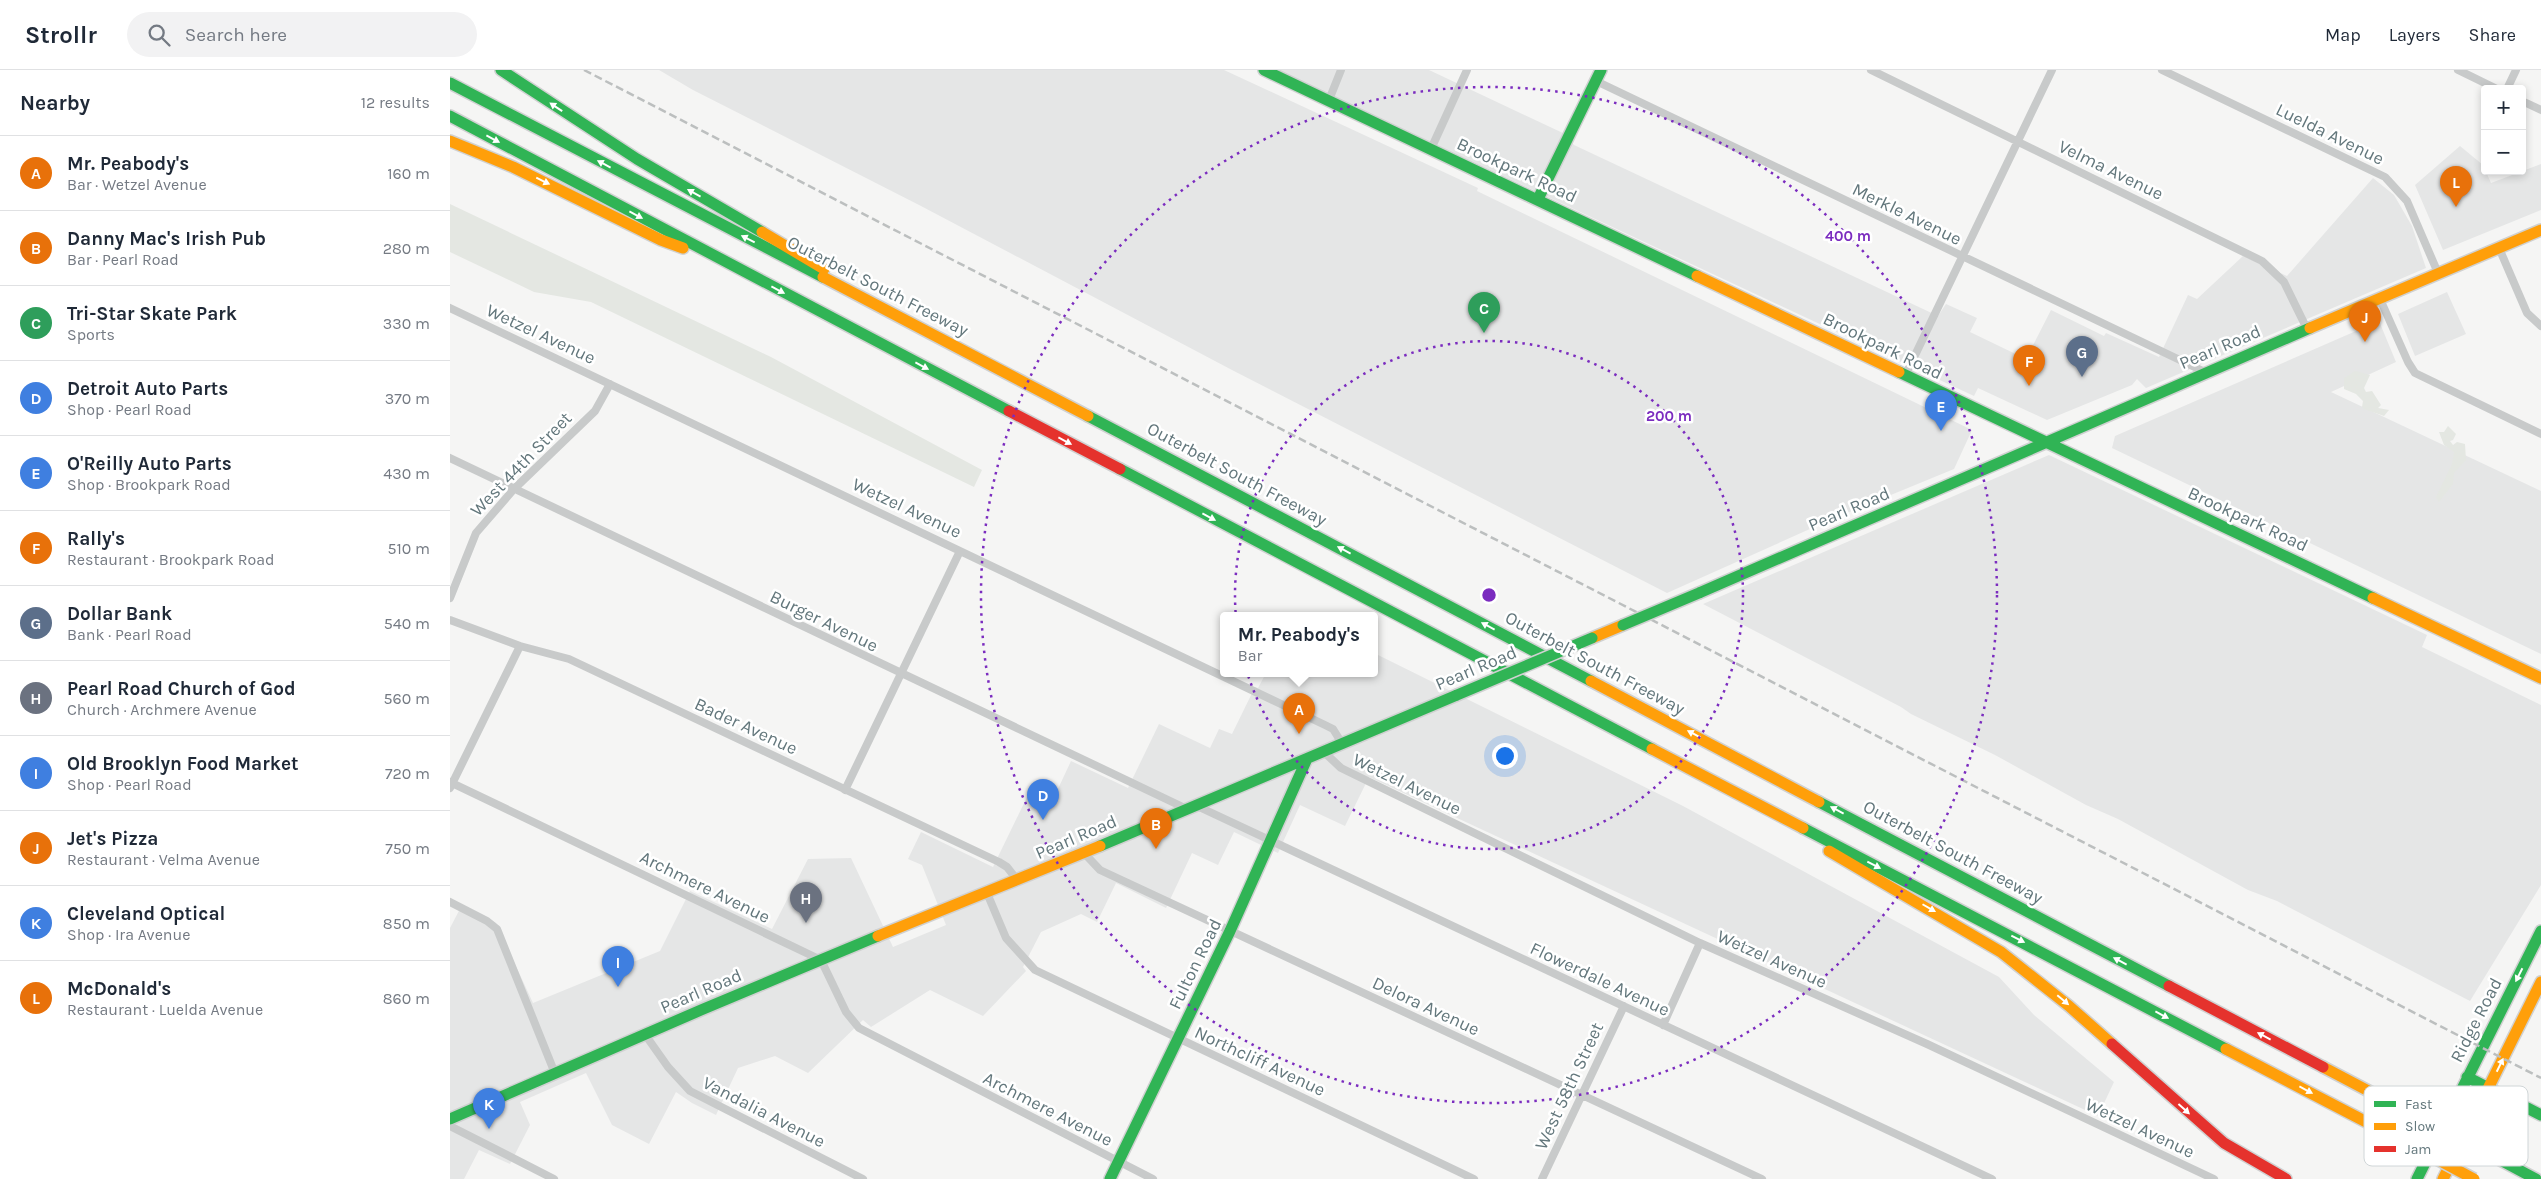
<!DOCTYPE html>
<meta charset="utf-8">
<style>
:root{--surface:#fff;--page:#f2f2f3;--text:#1f2937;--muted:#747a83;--line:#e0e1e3;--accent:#0f766e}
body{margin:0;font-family:Karla,sans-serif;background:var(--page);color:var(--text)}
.controls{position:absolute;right:15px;top:15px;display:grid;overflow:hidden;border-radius:5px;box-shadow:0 2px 8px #0003}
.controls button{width:45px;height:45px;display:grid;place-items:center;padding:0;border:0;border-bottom:1px solid var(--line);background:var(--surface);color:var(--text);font:25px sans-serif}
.you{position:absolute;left:1054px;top:685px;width:18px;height:18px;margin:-12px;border:4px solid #fff;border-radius:50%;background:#1a73e8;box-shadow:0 0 0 8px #1a73e833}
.badge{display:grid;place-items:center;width:32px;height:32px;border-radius:50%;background:var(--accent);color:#fff;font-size:16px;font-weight:700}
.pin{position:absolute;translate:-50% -41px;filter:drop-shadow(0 1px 2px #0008)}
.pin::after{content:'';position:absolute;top:26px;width:18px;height:15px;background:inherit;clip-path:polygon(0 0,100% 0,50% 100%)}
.popup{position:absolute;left:770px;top:542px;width:158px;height:65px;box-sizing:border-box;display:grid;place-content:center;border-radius:5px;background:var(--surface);filter:drop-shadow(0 1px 4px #0005);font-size:16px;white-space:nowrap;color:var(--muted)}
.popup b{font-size:19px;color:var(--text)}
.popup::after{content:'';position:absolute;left:50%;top:100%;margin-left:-10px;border:10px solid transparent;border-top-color:var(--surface)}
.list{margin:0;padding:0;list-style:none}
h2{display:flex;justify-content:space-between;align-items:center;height:65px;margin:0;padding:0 20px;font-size:21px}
h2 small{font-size:16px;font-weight:400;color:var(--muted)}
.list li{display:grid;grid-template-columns:32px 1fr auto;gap:15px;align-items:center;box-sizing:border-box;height:75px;padding:0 20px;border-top:1px solid var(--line)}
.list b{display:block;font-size:19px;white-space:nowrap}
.list p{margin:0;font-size:16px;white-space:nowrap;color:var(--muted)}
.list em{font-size:16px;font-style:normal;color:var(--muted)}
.icon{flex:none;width:28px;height:28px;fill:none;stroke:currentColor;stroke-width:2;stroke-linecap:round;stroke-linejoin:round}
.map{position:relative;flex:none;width:2091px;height:1109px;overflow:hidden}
header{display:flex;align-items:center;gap:30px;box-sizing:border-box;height:70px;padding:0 25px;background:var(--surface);border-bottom:1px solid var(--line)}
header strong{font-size:24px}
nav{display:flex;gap:28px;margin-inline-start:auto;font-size:18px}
.search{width:350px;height:45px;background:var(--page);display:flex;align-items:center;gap:12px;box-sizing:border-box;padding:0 18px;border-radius:28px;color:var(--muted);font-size:19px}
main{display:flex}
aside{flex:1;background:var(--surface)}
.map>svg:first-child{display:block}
.built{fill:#e5e6e6}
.green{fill:#e4e7e2}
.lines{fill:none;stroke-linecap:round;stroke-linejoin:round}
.fast-casing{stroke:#d0d1d1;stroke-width:14}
.slow-casing{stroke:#d0d1d1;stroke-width:14}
.jam-casing{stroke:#d0d1d1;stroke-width:14}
.street{stroke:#c8caca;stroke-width:8}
.fast{stroke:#30b455;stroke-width:11}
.slow{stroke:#ff9f0a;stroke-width:11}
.jam{stroke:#e5322d;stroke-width:11}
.rail{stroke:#bcbfbf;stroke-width:2.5;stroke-dasharray:8 4;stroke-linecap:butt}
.fast-bridge-casing{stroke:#d0d1d1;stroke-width:14;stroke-linecap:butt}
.slow-bridge-casing{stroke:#d0d1d1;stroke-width:14;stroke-linecap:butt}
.fast-bridge{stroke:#30b455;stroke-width:11}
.slow-bridge{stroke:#ff9f0a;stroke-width:11}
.oneway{fill:#fff}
.ring{fill:none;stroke:#7b2cbf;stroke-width:2.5;stroke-dasharray:2.5 5}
.labels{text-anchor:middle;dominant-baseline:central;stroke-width:5;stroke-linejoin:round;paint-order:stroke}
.street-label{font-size:18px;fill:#63777c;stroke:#fff}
.key{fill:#fff;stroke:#d0d6d8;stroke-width:1}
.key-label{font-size:14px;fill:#63777c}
.centre{fill:#7b2cbf;stroke:#fff;stroke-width:2.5}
.ring-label{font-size:15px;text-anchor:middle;font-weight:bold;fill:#7b2cbf;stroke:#fff;stroke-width:5;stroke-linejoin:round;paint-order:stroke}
</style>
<header>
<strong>Strollr</strong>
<div class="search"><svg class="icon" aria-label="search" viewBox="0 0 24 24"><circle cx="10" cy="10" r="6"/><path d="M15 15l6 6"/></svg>Search here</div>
<nav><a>Map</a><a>Layers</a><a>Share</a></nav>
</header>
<main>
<aside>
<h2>Nearby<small>12 results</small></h2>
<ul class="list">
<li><span class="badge" style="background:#e8710a">A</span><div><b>Mr. Peabody's</b><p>Bar · Wetzel Avenue</p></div><em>160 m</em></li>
<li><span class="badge" style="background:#e8710a">B</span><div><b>Danny Mac's Irish Pub</b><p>Bar · Pearl Road</p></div><em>280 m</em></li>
<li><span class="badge" style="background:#2e9e5b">C</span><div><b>Tri-Star Skate Park</b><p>Sports</p></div><em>330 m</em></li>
<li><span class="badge" style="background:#3f7fe0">D</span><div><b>Detroit Auto Parts</b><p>Shop · Pearl Road</p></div><em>370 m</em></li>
<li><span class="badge" style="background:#3f7fe0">E</span><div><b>O'Reilly Auto Parts</b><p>Shop · Brookpark Road</p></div><em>430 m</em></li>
<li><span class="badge" style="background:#e8710a">F</span><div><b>Rally's</b><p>Restaurant · Brookpark Road</p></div><em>510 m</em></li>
<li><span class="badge" style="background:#5c6f8a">G</span><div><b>Dollar Bank</b><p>Bank · Pearl Road</p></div><em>540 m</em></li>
<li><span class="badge" style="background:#6b7280">H</span><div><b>Pearl Road Church of God</b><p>Church · Archmere Avenue</p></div><em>560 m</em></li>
<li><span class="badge" style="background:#3f7fe0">I</span><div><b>Old Brooklyn Food Market</b><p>Shop · Pearl Road</p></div><em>720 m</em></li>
<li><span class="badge" style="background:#e8710a">J</span><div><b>Jet's Pizza</b><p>Restaurant · Velma Avenue</p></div><em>750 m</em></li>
<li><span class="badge" style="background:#3f7fe0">K</span><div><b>Cleveland Optical</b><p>Shop · Ira Avenue</p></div><em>850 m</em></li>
<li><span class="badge" style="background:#e8710a">L</span><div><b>McDonald's</b><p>Restaurant · Luelda Avenue</p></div><em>860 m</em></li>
</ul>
</aside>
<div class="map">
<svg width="2091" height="1109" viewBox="0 0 2091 1109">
<rect width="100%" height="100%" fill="#f5f5f4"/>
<path class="built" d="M209 0H774L1028 118 1027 121 1522 360 1504 399 1380 450 1217 523 782 300 471 136 243 20Z
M826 0H979L1115 64 1124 75 1488 246 1496 234 1527 248 1520 262 1576 289 1601 240 1654 266 1656 263 1709 287 1738 225 1747 229 1793 186 1837 206 1923 108 1944 125 1962 156 1976 198 1696 318 1687 309 1682 315 1597 350 1528 318 1524 326Z
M2010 76 2033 95 2041 113 2091 94V140L1993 180 1965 115Z
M1997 222 2016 264 1965 286 1948 244Z
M1929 251 1946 292 1881 322 2091 421V584L1662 378 1665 366Z
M1599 385 1977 565 1972 577 2091 635V815L2020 931 1827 831 1798 820 1668 749 1636 735 1545 685 1461 644 1451 637 1253 534Z
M924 583 1233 736 1549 907 1584 945 1664 1012 1648 1046 919 707 895 756 850 735 828 783 784 762 768 795 742 783 716 838 666 813 647 852 631 844 591 862 573 897 576 901 533 946 480 920 421 957 413 950 358 1003 325 986 288 998 266 1045 242 1033 226 1022 199 1074 162 1055 136 1003 70 1032 80 1055 60 1094 29 1080 14 1109H0V858L12 835 46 853 83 933 210 881 240 821 322 859 358 789 401 788 443 877 496 855 472 795 458 789 471 762 543 797 578 725 600 736 621 691 678 718 709 654 760 678 769 659 782 664 805 617 808 618 816 603H924Z"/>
<path class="green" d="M0 134 321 287 532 400 524 417 141 232 84 222 0 182Z
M1905 301 1920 305 1914 318 1916 322 1922 321 1931 335 1928 338 1939 340 1934 346 1914 339 1912 337 1913 331 1906 324 1894 319V308Z
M1998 356 2006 364 2003 370 2000 371 2003 375 2007 372 2015 374 2016 390 2004 403 2003 414 1989 432 1986 427 2002 394 2004 382 1994 375 1989 362H1994Z"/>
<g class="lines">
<defs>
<path id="fast" d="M51 0 187 89 312 162
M814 0 1247 206
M0 13 373 207
M0 46 559 341
M1088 129 1151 0
M1449 302 1923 528
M638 346 1141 611
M670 399 1202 679
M1249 523 1860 258
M1369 732 1719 916
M1353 758 1776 979
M650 776 1007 625
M2017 1007 2091 1045
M0 1049 251 940 428 866
M2039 1084 2086 1109
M660 1109 780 861 856 691
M1967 1109 2091 861"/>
<path id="slow" d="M0 71 63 97 211 170 233 178
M312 162 374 199
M1247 206 1449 302
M373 207 638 346
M1860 258 2091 160
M1923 528 2091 608
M1142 568 1173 555
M1141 611 1369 732
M1202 679 1353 758
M1379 781 1551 882 1619 936 1662 974
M428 866 650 776
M1776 979 1953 1071
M1873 997 1966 1046
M1993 1109 2091 912"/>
<path id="jam" d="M559 341 670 399
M1719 916 1873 997
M1662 974 1774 1073 1836 1109"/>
</defs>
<use href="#fast" class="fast-casing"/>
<use href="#slow" class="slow-casing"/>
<use href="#jam" class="jam-casing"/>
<path class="street" d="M1421 0 1812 191 1834 212 1857 259
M1712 0 1935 107 1957 131 1988 203
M2008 0 2047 19
M1146 11 1755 302
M2057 19 2066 0
M879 30 891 0
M2072 31 2091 40
M981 79 1017 0
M2049 178 2077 243 2091 256
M1930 229 1958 292 1965 303 2091 364
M0 238 875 655 883 659 893 675
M1455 306 1602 0
M0 388 737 739
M0 528 26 463 64 419 145 341 160 314
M0 550 70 576 119 589 549 792 557 797 568 811
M875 683 891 698 1250 873 1477 974 1764 1109
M0 712 371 890 396 942 409 958 703 1109
M0 718 70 576
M395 720 510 481
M747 736 1542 1109
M634 783 650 800 1312 1109
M537 823 556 868 585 900 1024 1109
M0 832 37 851 47 859 104 1001
M1213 955 1250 873
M194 963 218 997 240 1021 413 1109
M0 1056 104 1109
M1092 1109 1174 936"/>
<use href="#fast" class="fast"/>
<use href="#slow" class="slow"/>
<use href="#jam" class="jam"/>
<path class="rail" d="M134 0 2091 1008"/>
<defs>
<path id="fast-bridge" d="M1173 555 1249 523
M1007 625 1142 568
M1966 1046 2039 1084"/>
<path id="slow-bridge" d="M1953 1071 2024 1109"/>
</defs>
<use href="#fast-bridge" class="fast-bridge-casing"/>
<use href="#slow-bridge" class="slow-bridge-casing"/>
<use href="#fast-bridge" class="fast-bridge"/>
<use href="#slow-bridge" class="slow-bridge"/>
</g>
<defs><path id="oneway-solid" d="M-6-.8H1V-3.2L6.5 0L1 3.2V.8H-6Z" transform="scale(1.25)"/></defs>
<g class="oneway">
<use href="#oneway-solid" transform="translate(106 37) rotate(-146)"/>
<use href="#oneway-solid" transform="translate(43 69) rotate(28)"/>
<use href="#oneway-solid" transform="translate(154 94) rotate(-152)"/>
<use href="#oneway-solid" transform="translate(93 111) rotate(26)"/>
<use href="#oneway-solid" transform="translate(244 123) rotate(-151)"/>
<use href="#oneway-solid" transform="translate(186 145) rotate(28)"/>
<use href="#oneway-solid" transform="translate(298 169) rotate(-153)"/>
<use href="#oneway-solid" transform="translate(328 220) rotate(28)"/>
<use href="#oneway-solid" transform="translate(472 296) rotate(28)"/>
<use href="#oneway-solid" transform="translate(615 371) rotate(28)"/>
<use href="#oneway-solid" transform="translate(759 447) rotate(28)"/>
<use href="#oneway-solid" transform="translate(894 480) rotate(-152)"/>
<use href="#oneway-solid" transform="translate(1038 556) rotate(-152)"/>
<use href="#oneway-solid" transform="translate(1244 664) rotate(-152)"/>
<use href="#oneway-solid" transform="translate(1387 740) rotate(-152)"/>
<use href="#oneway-solid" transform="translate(1424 795) rotate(27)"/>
<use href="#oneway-solid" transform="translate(1479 838) rotate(30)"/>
<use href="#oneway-solid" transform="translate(1568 869) rotate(27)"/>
<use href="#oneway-solid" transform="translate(1670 891) rotate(-152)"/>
<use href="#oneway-solid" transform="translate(2069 905) rotate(117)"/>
<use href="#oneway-solid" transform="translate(1613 930) rotate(40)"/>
<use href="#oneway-solid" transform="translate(1712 945) rotate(28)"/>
<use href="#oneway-solid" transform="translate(1814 966) rotate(-152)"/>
<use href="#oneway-solid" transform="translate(2050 995) rotate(-64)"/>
<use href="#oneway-solid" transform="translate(1856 1020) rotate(28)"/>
<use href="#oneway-solid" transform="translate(1734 1039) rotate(42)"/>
</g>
<g class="ring">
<circle cx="1039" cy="525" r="254"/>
<circle cx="1039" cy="525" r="508"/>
</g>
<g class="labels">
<g class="street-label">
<text transform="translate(1880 64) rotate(26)">Luelda Avenue</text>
<text transform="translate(1067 100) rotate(25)">Brookpark Road</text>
<text transform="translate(1661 100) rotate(26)">Velma Avenue</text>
<text transform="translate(1457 144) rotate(26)">Merkle Avenue</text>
<text transform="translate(428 216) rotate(27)">Outerbelt South Freeway</text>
<text transform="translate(91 264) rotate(25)">Wetzel Avenue</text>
<text transform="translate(1433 276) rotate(26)">Brookpark Road</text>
<text transform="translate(1770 277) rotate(-23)">Pearl Road</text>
<text transform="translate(71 394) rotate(-46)">West 44th Street</text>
<text transform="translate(787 404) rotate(28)">Outerbelt South Freeway</text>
<text transform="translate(457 438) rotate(25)">Wetzel Avenue</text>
<text transform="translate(1399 439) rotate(-23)">Pearl Road</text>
<text transform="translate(1798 449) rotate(25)">Brookpark Road</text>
<text transform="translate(374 551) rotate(26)">Burger Avenue</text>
<text transform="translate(1145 593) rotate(28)">Outerbelt South Freeway</text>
<text transform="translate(1026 598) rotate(-23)">Pearl Road</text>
<text transform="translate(296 656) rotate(25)">Bader Avenue</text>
<text transform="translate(957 714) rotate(26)">Wetzel Avenue</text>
<text transform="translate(626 767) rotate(-23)">Pearl Road</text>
<text transform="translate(1503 782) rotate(28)">Outerbelt South Freeway</text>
<text transform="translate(255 817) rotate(26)">Archmere Avenue</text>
<text transform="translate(1322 889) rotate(24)">Wetzel Avenue</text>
<text transform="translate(745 894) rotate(-64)">Fulton Road</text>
<text transform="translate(1150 909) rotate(25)">Flowerdale Avenue</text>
<text transform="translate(251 921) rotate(-23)">Pearl Road</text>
<text transform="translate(976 936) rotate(25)">Delora Avenue</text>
<text transform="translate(2026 950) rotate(-63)">Ridge Road</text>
<text transform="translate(810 991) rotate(25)">Northcliff Avenue</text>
<text transform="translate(1119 1016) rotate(-65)">West 58th Street</text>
<text transform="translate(598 1039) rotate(27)">Archmere Avenue</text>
<text transform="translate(314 1042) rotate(27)">Vandalia Avenue</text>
<text transform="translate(1690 1058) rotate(25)">Wetzel Avenue</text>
</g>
</g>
<rect x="1914" y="1016" width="164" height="80" rx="8" class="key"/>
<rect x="1924" y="1031" width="22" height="6" fill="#30b455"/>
<rect x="1924" y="1053" width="22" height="7" fill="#ff9f0a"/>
<rect x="1924" y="1076" width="22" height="6" fill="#e5322d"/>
<g class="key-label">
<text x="1955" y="1039">Fast</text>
<text x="1955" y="1061">Slow</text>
<text x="1955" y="1084">Jam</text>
</g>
<circle cx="1039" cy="525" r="8" class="centre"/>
<g class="ring-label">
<text x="1398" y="171">400 m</text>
<text x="1219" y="351">200 m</text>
</g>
</svg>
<div class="controls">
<button>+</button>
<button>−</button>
</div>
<div class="you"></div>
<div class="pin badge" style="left:849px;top:664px;background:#e8710a">A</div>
<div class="popup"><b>Mr. Peabody's</b>Bar</div>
<div class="pin badge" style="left:706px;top:779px;background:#e8710a">B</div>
<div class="pin badge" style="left:1034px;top:263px;background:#2e9e5b">C</div>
<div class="pin badge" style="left:593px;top:750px;background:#3f7fe0">D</div>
<div class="pin badge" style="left:1491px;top:361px;background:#3f7fe0">E</div>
<div class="pin badge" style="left:1579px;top:316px;background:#e8710a">F</div>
<div class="pin badge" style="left:1632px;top:307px;background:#5c6f8a">G</div>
<div class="pin badge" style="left:356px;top:853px;background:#6b7280">H</div>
<div class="pin badge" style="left:168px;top:917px;background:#3f7fe0">I</div>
<div class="pin badge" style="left:1915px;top:272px;background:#e8710a">J</div>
<div class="pin badge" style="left:39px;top:1059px;background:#3f7fe0">K</div>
<div class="pin badge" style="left:2006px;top:137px;background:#e8710a">L</div>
</div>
</main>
